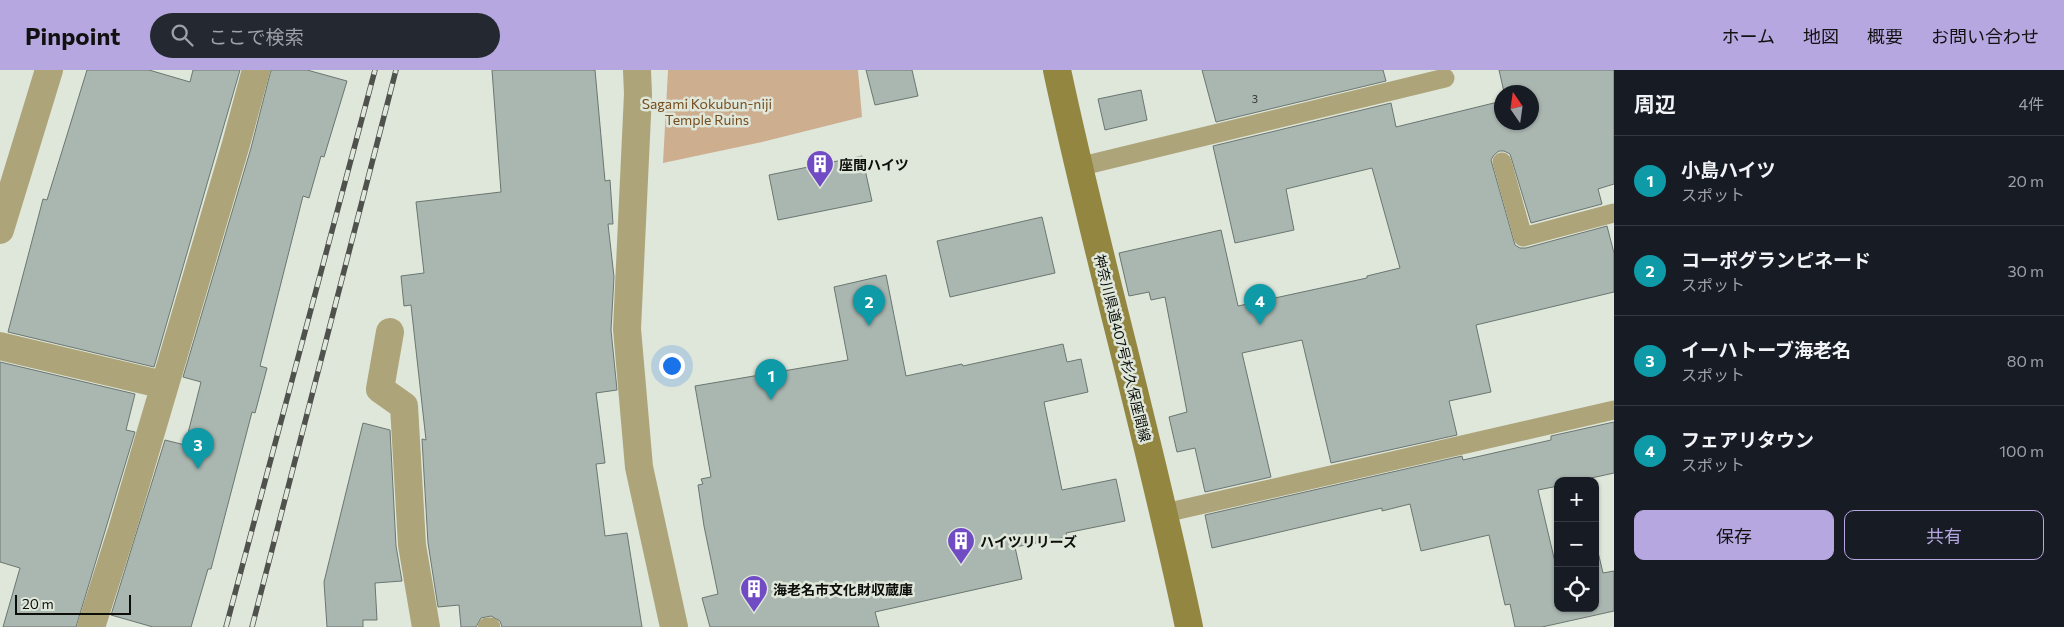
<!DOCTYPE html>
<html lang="ja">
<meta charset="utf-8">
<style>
:root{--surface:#171b24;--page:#242831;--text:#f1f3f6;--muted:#9ea1a6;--line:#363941;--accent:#b7a7e0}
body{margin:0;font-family:Commissioner,"Noto Sans JP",sans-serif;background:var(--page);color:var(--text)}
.controls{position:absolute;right:15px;bottom:15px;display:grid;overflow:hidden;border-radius:10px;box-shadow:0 1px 4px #0004}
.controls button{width:45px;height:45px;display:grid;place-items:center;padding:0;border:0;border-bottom:1px solid var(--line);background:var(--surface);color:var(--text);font:25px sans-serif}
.compass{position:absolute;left:1494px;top:15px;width:45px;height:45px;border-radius:50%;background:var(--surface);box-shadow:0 1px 4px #0004;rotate:347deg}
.scale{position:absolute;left:15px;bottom:12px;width:116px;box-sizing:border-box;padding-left:5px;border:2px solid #0c0e0a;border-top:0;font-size:14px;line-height:18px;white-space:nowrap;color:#0c0e0a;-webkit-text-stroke:4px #dfe6da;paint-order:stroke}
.you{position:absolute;left:671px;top:295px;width:18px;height:18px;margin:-12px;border:4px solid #fff;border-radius:50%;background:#1a73e8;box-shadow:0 0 0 8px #1a73e833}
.badge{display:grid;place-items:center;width:32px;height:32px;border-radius:50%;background:var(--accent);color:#fff;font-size:16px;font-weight:700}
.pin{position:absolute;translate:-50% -41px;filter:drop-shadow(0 1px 2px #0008)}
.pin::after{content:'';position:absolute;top:26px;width:18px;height:15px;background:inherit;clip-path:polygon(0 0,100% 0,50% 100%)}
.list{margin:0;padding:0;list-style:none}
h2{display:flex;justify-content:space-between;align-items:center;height:65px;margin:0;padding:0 20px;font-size:21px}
h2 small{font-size:16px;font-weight:400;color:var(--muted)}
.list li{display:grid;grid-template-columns:32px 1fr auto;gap:15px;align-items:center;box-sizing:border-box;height:90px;padding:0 20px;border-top:1px solid var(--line)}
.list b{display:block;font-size:19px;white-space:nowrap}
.list p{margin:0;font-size:16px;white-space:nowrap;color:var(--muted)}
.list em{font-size:16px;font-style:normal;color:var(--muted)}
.actions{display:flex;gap:10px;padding:15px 20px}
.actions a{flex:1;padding:11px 0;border:1px solid var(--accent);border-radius:10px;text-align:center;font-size:18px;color:var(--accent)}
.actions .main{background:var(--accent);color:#111}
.icon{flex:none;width:28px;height:28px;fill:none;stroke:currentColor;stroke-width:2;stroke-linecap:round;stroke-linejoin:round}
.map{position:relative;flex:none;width:1614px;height:557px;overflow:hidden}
header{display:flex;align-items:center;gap:30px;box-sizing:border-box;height:70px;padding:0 25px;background:var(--accent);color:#111}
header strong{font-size:24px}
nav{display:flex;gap:28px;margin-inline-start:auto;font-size:18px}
.search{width:350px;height:45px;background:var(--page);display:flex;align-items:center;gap:12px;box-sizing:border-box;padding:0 18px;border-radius:28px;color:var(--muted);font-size:19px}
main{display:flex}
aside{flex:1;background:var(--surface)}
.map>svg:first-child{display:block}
.green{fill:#cdaf90}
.building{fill:#aab7b0;stroke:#6a7670}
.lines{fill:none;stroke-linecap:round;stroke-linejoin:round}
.service{stroke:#ada579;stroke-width:19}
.minor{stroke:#ada579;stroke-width:28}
.secondary{stroke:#928640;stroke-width:28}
.rail-casing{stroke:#4f524c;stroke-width:5.5}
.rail{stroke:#dfe6da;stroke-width:4;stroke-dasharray:11;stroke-linecap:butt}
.labels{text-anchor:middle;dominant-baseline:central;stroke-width:5;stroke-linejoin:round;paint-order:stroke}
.number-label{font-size:11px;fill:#343834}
.park-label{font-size:14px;fill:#764d1d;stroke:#dfe6da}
.poi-label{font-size:14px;font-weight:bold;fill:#0c0e0a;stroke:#dfe6da;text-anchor:start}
.street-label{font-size:14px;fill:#0c0e0a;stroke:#dfe6da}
</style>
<header>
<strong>Pinpoint</strong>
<div class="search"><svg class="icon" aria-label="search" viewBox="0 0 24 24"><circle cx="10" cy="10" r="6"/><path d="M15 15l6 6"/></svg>ここで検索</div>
<nav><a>ホーム</a><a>地図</a><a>概要</a><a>お問い合わせ</a></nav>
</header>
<main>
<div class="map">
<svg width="1614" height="557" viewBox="0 0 1614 557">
<rect width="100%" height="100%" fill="#dfe6da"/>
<path class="green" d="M668 0H858L862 47 762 72 663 93Z"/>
<path class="building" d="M87 0H149L190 12 193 0H240L154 297 8 262 43 129 47 130Z
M271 0H307L347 11 324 87 321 86 309 128 303 126 260 296 267 298 255 343 252 342 211 499H208L191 557H153L111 545 165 370 185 375 201 312 183 307 251 78Z
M492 0H595L605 111 610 110 613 154H608L614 207 611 260 617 320 596 323 605 393 596 394 605 466 627 463 642 557H502L500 551 491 546 481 548 476 557H461L459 535 438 537 428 473 422 369 426 370 411 235 404 236 401 206 424 203 416 132 501 122Z
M866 0H912L918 26 875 35Z
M1202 0H1383L1386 11 1216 52Z
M1499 0H1614V114L1598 119 1602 134 1531 153 1510 84 1504 81H1499L1494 85 1491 90 1515 175 1520 178H1526L1607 156 1614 183V222L1476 255 1491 322 1449 331 1457 365 1331 393 1302 270 1242 283 1271 407 1205 422 1195 378 1177 382 1169 347 1187 342 1165 227 1151 230 1149 222 1129 226 1119 183 1221 160 1238 236 1367 208V206L1400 198 1372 98 1286 119 1294 160 1235 173 1213 76 1391 33 1396 57 1502 31V52H1532V22H1504Z
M1141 20 1147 50 1105 60 1098 29Z
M862 86 872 131 778 150 769 105Z
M1042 147 1055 203 950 227 937 171Z
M886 205 906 306 962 294 963 296 1063 274 1067 292 1081 289 1088 322 1044 332 1062 420 1116 409 1125 451 1066 463 1067 467 1015 477 1022 509 875 542 879 557H710L702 528 718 524 704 456 698 415 703 414 701 409 711 407 695 316 848 290 834 217Z
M0 292 135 324 126 360 135 362 76 557H3L20 498 0 492Z
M1614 352V403L1578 411H1558V416L1538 420 1555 492 1558 491V538H1595V483L1598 482 1603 503 1614 501V541L1542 557H1515L1510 534 1505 535 1489 465 1421 481 1410 434 1382 441V438L1212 478 1205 445 1462 386 1463 390 1551 370V366Z
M363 353 390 360 396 476 402 511 375 513 377 550H363V557H327L324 512Z"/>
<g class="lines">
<path class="service" d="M1502 92 1523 167 1614 143
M1078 97 1445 8
M1165 443 1614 340
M487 557H491"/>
<path class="minor" d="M637 0 638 24 627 259 639 397 674 557
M0 160 49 0
M390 262 380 319 404 336 412 475 426 557
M0 276 164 315
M91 557 122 460 236 74 256 0"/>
<path class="secondary" d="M1057 0C1097 187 1150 370 1189 557"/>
<defs>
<path id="rail" d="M226 557 375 0
M252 557 396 0"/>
</defs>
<use href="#rail" class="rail-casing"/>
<use href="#rail" class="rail"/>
</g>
<defs>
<symbol id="building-pin" viewBox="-11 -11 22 30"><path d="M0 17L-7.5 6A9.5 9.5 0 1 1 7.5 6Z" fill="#704bc4" stroke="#dfe6da"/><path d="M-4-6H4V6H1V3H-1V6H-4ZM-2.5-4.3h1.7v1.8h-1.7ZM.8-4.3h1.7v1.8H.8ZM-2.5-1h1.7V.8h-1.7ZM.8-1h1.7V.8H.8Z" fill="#fff"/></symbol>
</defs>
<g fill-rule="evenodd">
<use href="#building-pin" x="804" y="78" width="32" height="43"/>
<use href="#building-pin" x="945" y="455" width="32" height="43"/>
<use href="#building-pin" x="738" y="503" width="32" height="43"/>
</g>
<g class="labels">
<g class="number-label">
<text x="1255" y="28">3</text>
</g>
<g class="park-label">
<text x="707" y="33">Sagami Kokubun-niji<tspan x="707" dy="16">Temple Ruins</tspan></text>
</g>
<g class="poi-label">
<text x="839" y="94">座間ハイツ</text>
<text x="980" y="471">ハイツリリーズ</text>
<text x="773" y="519">海老名市文化財収蔵庫</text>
</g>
<g class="street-label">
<text transform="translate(1123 278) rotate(76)">神奈川県道407号杉久保座間線</text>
</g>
</g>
</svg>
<div class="controls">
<button>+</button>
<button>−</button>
<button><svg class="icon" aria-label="locate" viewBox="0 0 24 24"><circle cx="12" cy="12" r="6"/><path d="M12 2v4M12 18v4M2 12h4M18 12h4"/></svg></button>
</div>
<svg class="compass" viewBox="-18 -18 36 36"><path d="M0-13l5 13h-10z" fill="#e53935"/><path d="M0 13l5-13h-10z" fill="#9ea1a6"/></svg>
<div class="scale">20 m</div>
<div class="you"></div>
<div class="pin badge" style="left:771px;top:330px;background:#0f9aa8">1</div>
<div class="pin badge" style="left:869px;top:256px;background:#0f9aa8">2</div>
<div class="pin badge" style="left:198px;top:399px;background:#0f9aa8">3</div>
<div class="pin badge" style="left:1260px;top:255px;background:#0f9aa8">4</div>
</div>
<aside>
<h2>周辺<small>4件</small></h2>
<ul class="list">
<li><span class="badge" style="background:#0f9aa8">1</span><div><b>小島ハイツ</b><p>スポット</p></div><em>20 m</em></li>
<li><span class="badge" style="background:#0f9aa8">2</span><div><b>コーポグランピネード</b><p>スポット</p></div><em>30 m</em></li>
<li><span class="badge" style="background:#0f9aa8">3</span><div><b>イーハトーブ海老名</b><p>スポット</p></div><em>80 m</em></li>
<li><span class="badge" style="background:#0f9aa8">4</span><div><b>フェアリタウン</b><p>スポット</p></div><em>100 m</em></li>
</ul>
<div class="actions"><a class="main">保存</a><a>共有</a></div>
</aside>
</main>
